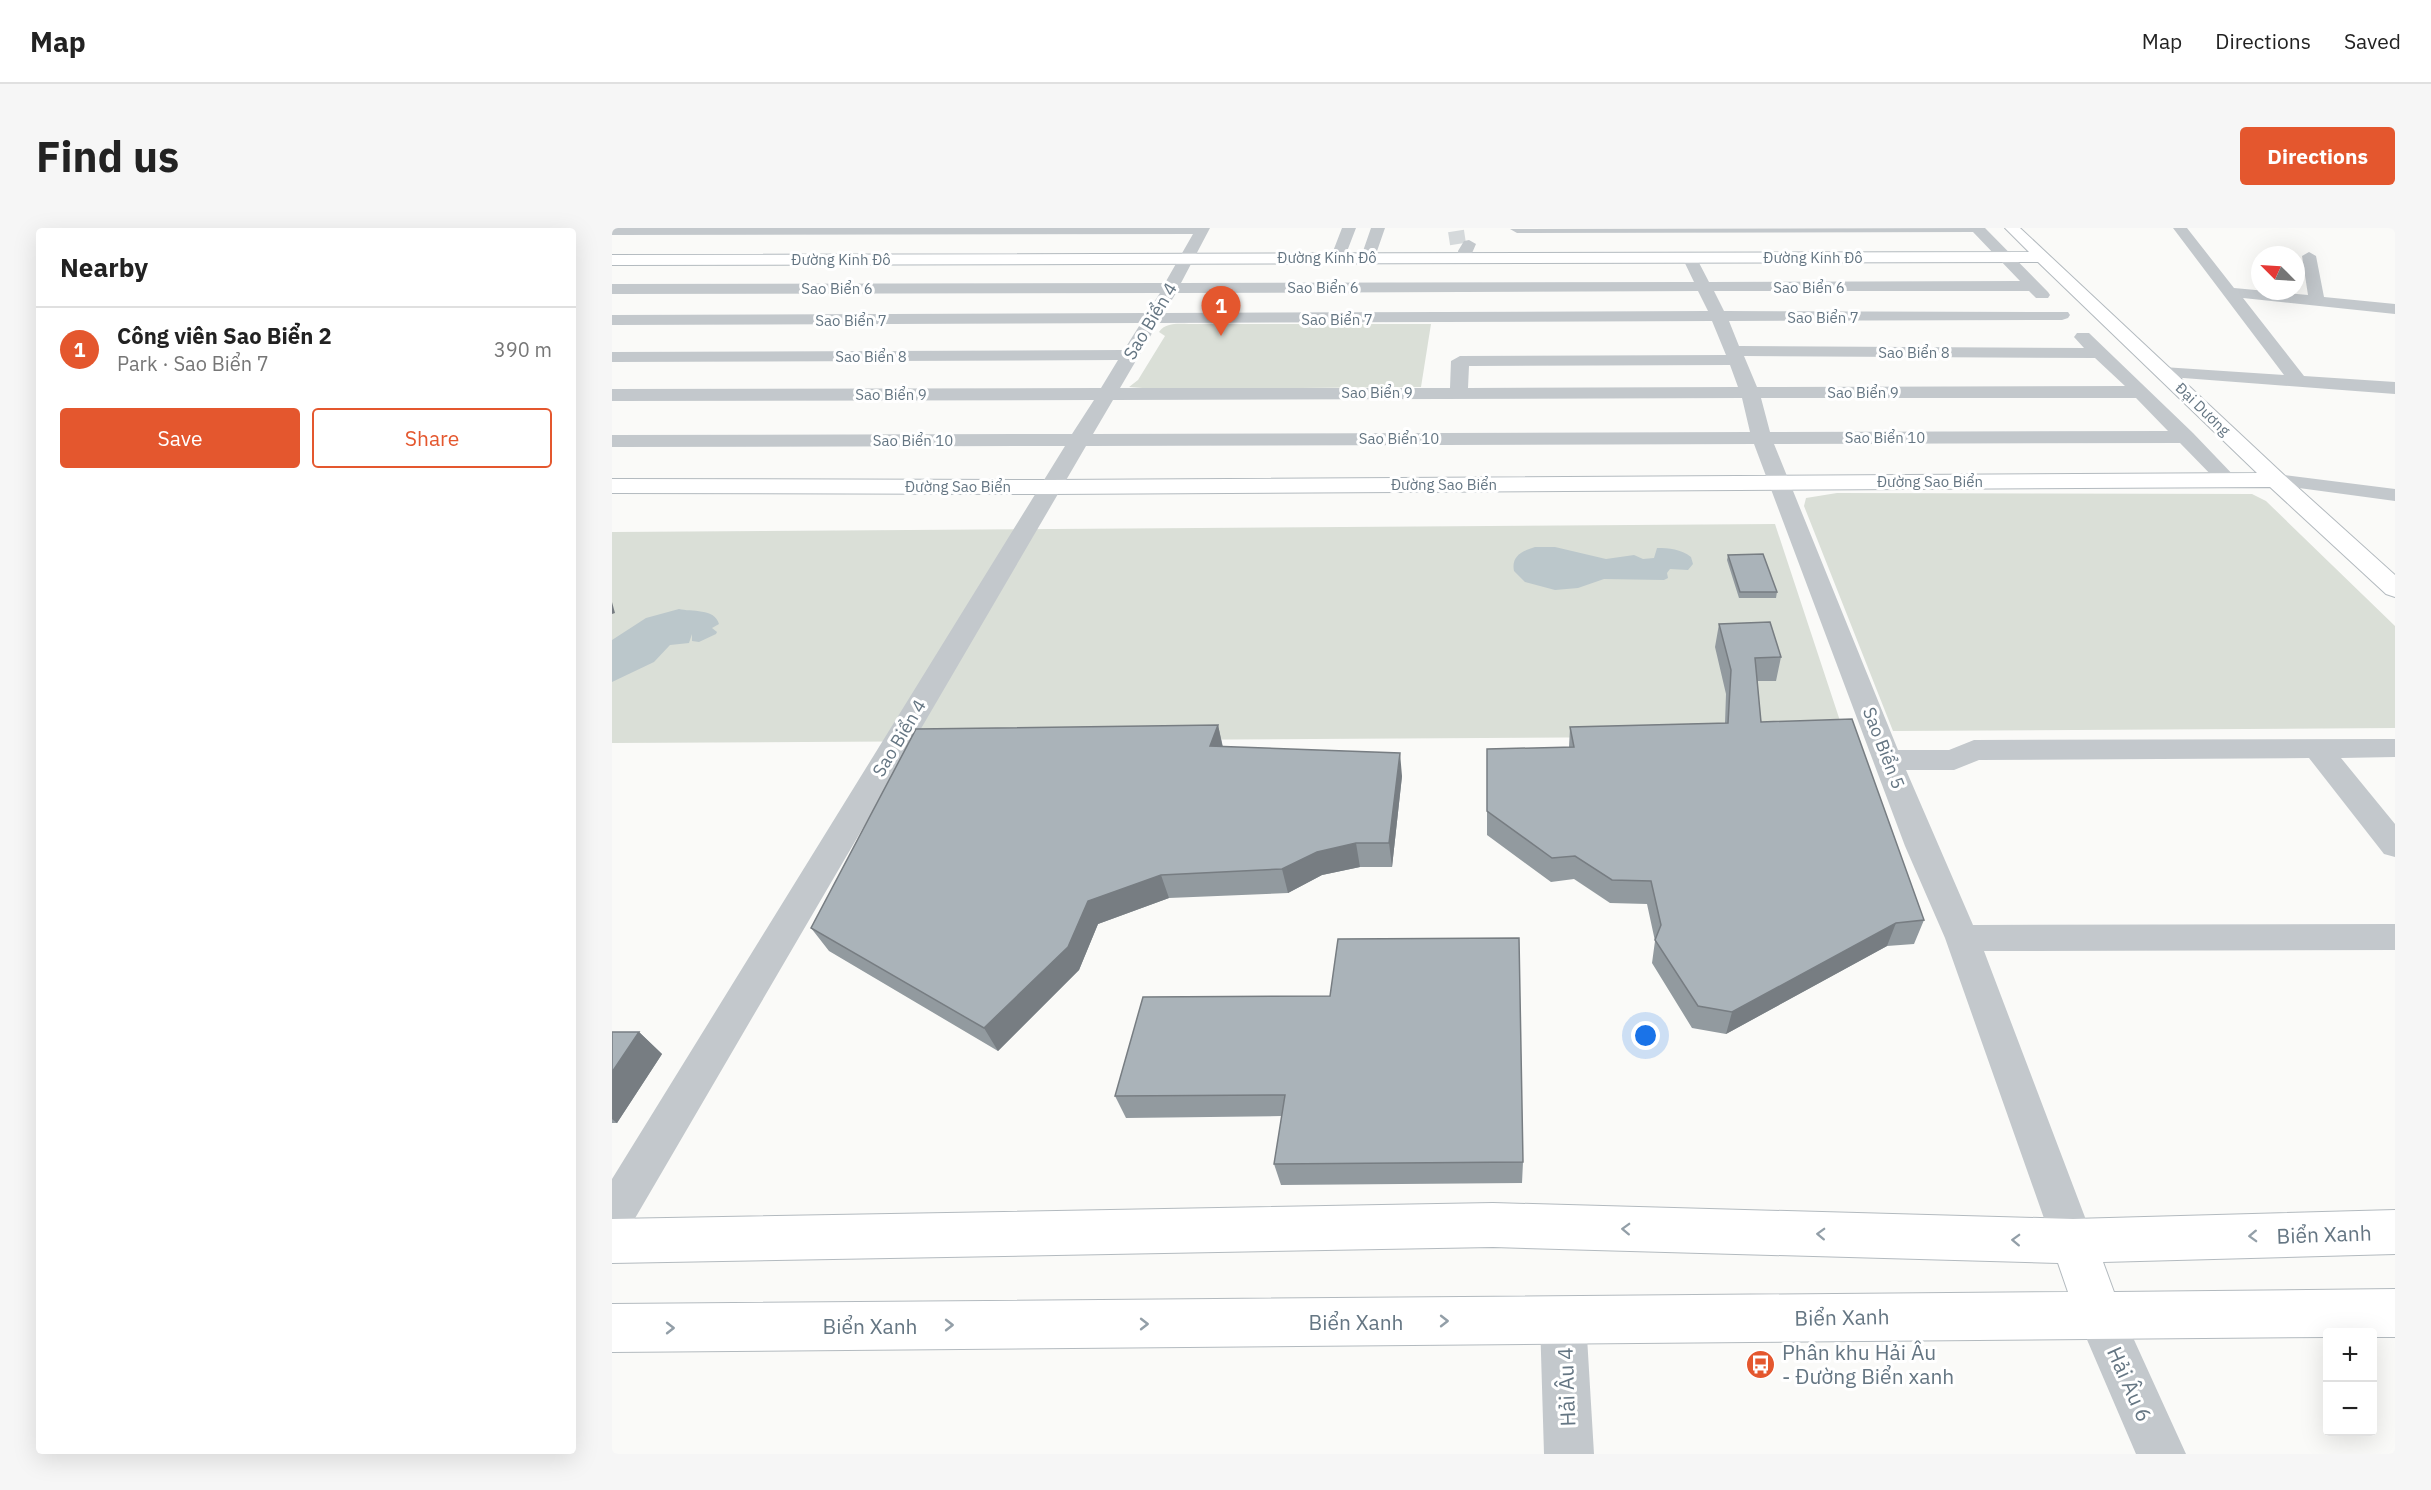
<!DOCTYPE html>
<meta charset="utf-8">
<style>
:root{--surface:#fff;--page:#f6f6f6;--text:#222;--muted:#767676;--line:#e0e0e0;--accent:#e4572e}
body{margin:0;font-family:"IBM Plex Sans",sans-serif;background:var(--page);color:var(--text)}
.controls{position:absolute;right:18px;bottom:18px;display:grid;overflow:hidden;border-radius:6px;box-shadow:0 6px 24px #0002}
.controls button{width:54px;height:54px;display:grid;place-items:center;padding:0;border:0;border-bottom:2px solid var(--line);background:var(--surface);color:var(--text);font:30px sans-serif}
.compass{position:absolute;left:1639px;top:18px;width:54px;height:54px;border-radius:50%;background:var(--surface);box-shadow:0 6px 24px #0002;rotate:294deg}
.you{position:absolute;left:1034px;top:808px;width:21px;height:21px;margin:-15px;border:4px solid #fff;border-radius:50%;background:#1a73e8;box-shadow:0 0 0 9px #1a73e833}
.badge{display:grid;place-items:center;width:39px;height:39px;border-radius:50%;background:var(--accent);color:#fff;font-size:20px;font-weight:700}
.pin{position:absolute;translate:-50% -50px;filter:drop-shadow(0 2px 3px #0008)}
.pin::after{content:'';position:absolute;top:32px;width:21px;height:18px;background:inherit;clip-path:polygon(0 0,100% 0,50% 100%)}
.list{margin:0;padding:0;list-style:none}
h2{display:flex;justify-content:space-between;align-items:center;height:78px;margin:0;padding:0 24px;font-size:26px}
h2 small{font-size:20px;font-weight:400;color:var(--muted)}
.list li{display:grid;grid-template-columns:39px 1fr auto;gap:18px;align-items:center;box-sizing:border-box;height:84px;padding:0 24px;border-top:2px solid var(--line)}
.list b{display:block;font-size:22px;white-space:nowrap}
.list p{margin:0;font-size:20px;white-space:nowrap;color:var(--muted)}
.list em{font-size:20px;font-style:normal;color:var(--muted)}
.actions{display:flex;gap:12px;padding:18px 24px}
.actions a{flex:1;padding:14px 0;border:2px solid var(--accent);border-radius:6px;text-align:center;font-size:21px;color:var(--accent)}
.actions .main{background:var(--accent);color:#fff}
.map{position:relative;flex:none;width:1783px;height:1226px;overflow:hidden;border-radius:6px}
header{display:flex;align-items:center;gap:36px;box-sizing:border-box;height:84px;padding:0 30px;background:var(--surface);border-bottom:2px solid var(--line)}
header strong{font-size:28px}
nav{display:flex;gap:33px;margin-inline-start:auto;font-size:21px}
.intro{display:flex;align-items:center;justify-content:space-between;box-sizing:border-box;height:144px;padding:0 36px}
h1{margin:0;font-size:42px}
.button{padding:15px 27px;border-radius:6px;background:var(--accent);color:#fff;font-size:21px;font-weight:700}
main{display:flex;gap:36px;padding:0 36px}
aside{flex:1;background:var(--surface);border-radius:6px;box-shadow:0 6px 24px #0002}
.map>svg:first-child{display:block}
.green{fill:#dadfd7}
.water{fill:#bbc7cb}
.lines{fill:none;stroke-linecap:round;stroke-linejoin:round}
.street-tunnel{stroke:#d5d9db;stroke-width:16;stroke-dasharray:16 8;stroke-linecap:butt}
.secondary-casing{stroke:#b3babf;stroke-width:2}
.street{fill:#c3c8cc;fill-rule:evenodd}
.secondary{fill:#fff;fill-rule:evenodd}
.wall{fill:#929a9f}
.shaded-wall{fill:#777d82}
.building{fill:#aab3b9;stroke:#777d82;stroke-width:1.5}
.oneway{stroke:#939fa8}
.labels{text-anchor:middle;dominant-baseline:central;stroke-width:6;stroke-linejoin:round;paint-order:stroke}
.far-street-label{font-size:15px;fill:#657683;stroke:#fff}
.street-label{font-size:18px;fill:#657683;stroke:#fff}
.near-street-label{font-size:21px;fill:#657683;stroke:#fff}
.near-poi-label{font-size:21px;fill:#657683;stroke:#fff;text-anchor:start}
</style>
<header>
<strong>Map</strong>
<nav><a>Map</a><a>Directions</a><a>Saved</a></nav>
</header>
<div class="intro"><h1>Find us</h1><a class="button">Directions</a></div>
<main>
<aside>
<h2>Nearby<small></small></h2>
<ul class="list">
<li><span class="badge">1</span><div><b>Công viên Sao Biển 2</b><p>Park · Sao Biển 7</p></div><em>390 m</em></li>
</ul>
<div class="actions"><a class="main">Save</a><a>Share</a></div>
</aside>
<div class="map">
<svg width="1783" height="1226" viewBox="0 0 1783 1226">
<rect width="100%" height="100%" fill="#fafaf8"/>
<path class="green" d="M577 96H819L809 159 544 161 517 159 526 152 553 108 547 104C554 94 567 96 577 96Z
M1225 265 1640 266 1654 273 1783 398V500L1281 503 1192 278 1194 270Z
M1163 296 1233 508 0 515V304Z"/>
<path class="water" d="M923 319H943L994 331 1022 327 1031 331 1042 330 1045 320C1057 320 1069 321 1079 329L1081 336 1076 342 1058 341 1055 345 1056 350 1052 352 992 351 966 360 943 362 913 354 902 343C899 328 910 323 923 319Z
M67 381C79 384 103 380 107 396L100 400 105 404 104 406 87 414 80 413V406L77 415 58 417 42 434 0 454V412L34 390Z"/>
<g class="lines">
<path class="street-tunnel" d="M844 3 846 16"/>
<defs>
<path id="secondary" d="M1393 0H1408L1672 247 1783 347V369L1774 366 1658 259 438 266 0 265V251L438 252 1645 245 1426 34 0 37V27L1417 24Z
M881 975 1461 991 1783 982V1026L1491 1034 1502 1064 1783 1061V1109H1760V1104H1716V1109L0 1124V1076L1456 1064 1446 1035 881 1019 0 1035V991Z"/>
</defs>
<use href="#secondary" class="secondary-casing"/>
<path class="street" d="M0 0H598L569 55 1082 54 1070 29 1077 25 1084 29 1097 54 1408 53 1361 4 905 5 898 1 1373 0 1436 64 1438 67 1436 70H1424L1417 63H1102L1112 83 1456 84 1458 87 1456 90 1450 92 1117 93 1127 118 1472 120 1462 109 1465 105H1477L1581 205 1626 252 1622 256H1608L1568 215 1162 216 1286 522H1337L1362 512 1783 511V529L1729 530 1783 596V629L1772 626 1697 530 1367 532 1342 542H1294L1361 697 1783 696V722L1372 723 1482 1013 1476 1028 1461 1034 1446 1028 1440 1013 1333 710 1293 618 1142 216 474 218 15 1004 0 1010V951L453 218 0 219V207L460 206 482 172 0 173V161L489 160 506 132 0 134V124L512 122 529 95 0 97V87L535 85 548 65 0 66V56L553 55 581 6 0 7ZM1086 63 1096 83 552 85 564 65ZM1100 93 1114 127 848 128 839 133 838 160H508L546 95ZM1132 128 1483 130 1513 158 1145 159ZM1118 137 1126 159 856 160 857 138ZM1130 170 1138 204 481 206 501 172ZM1149 170H1524L1556 203 1158 204Z
M730 0H744L734 26 727 30 720 26Z
M759 0H773L764 26 757 30 750 26Z
M1561 0H1575L1622 60 1696 67 1690 28 1697 24 1704 28 1712 69 1783 76V86L1631 70 1692 148 1783 154V166L1545 148 1542 144 1551 139 1672 147Z
M857 12 864 16 857 32 852 33 847 32 846 23 852 13Z
M1664 246 1783 261V273L1657 256 1653 252 1657 248Z
M1487 1063 1503 1070 1574 1226H1524L1464 1086 1471 1070Z
M951 1069 967 1076 974 1092 982 1226H932L928 1092 935 1076Z"/>
<use href="#secondary" class="secondary"/>
</g>
<path class="wall" d="M1116 327 1165 364 1164 370H1127L1115 332Z
M1107 396 1169 429 1164 453H1145L1149 494 1312 692 1302 716 1275 718 1114 806 1080 800 1040 735 1043 713 1035 676 998 675 962 651 939 654 875 607V583L957 519 958 499 1113 495 1114 466 1103 419Z
M606 497 611 519 790 548 780 639H748L710 647 676 665 557 670 486 696 467 742 386 823 217 723 199 700Z
M718 768 911 934 910 955 669 957 662 936 670 888 514 890 503 868Z
M0 804H27L50 826 5 895H0Z"/>
<path class="shaded-wall" d="M0 374 3 385 0 386Z
M606 497 611 521 598 518Z
M788 525 790 548 780 639 777 615Z
M744 615 748 639 710 647 676 665 670 641 705 624Z
M549 647 557 670 486 696 467 742 386 823 372 800 476 673Z
M1284 695 1275 718 1114 806 1120 784Z
M27 804 50 826 5 895 0 891V844Z"/>
<path class="building" d="M1151 326 1165 364H1128L1116 327Z
M1158 394 1169 429 1143 430 1149 494 1240 491 1312 692 1284 695 1120 784 1086 778 1043 712 1049 697 1039 653 1000 652 963 628 940 630 875 583V521L962 519 958 499 1116 495 1119 442 1107 396Z
M606 497 598 518 788 525 777 615H744L705 624 670 641 549 647 476 673 456 719 372 800 199 700 304 501Z
M907 710 911 934 662 936 673 867 503 868 531 769 718 768 726 711Z
M0 804H27L0 844Z"/>
<defs><path id="oneway-chevron" d="M-2-3.5L2.5 0L-2 3.5" fill="none" stroke-width="1.6" stroke-linecap="round" stroke-linejoin="round" transform="scale(1.5)"/></defs>
<g class="oneway">
<use href="#oneway-chevron" transform="translate(1014 1001) rotate(-178)"/>
<use href="#oneway-chevron" transform="translate(1209 1006) rotate(-178)"/>
<use href="#oneway-chevron" transform="translate(1641 1008) rotate(178)"/>
<use href="#oneway-chevron" transform="translate(1404 1012) rotate(-178)"/>
<use href="#oneway-chevron" transform="translate(832 1093)"/>
<use href="#oneway-chevron" transform="translate(532 1096)"/>
<use href="#oneway-chevron" transform="translate(337 1097)"/>
<use href="#oneway-chevron" transform="translate(58 1100)"/>
</g>
<defs>
<symbol id="bus-disc" viewBox="-11 -11 22 22"><circle r="9.5" fill="#e4572e" stroke="#fff"/><path d="M-5-6H5V4H4V6H2V4H-2V6H-4V4H-5ZM-3.5-4V0h7V-4ZM-3.5 1.2v1.5H-2V1.2ZM2 1.2v1.5H3.5V1.2Z" fill="#fff"/></symbol>
</defs>
<g fill-rule="evenodd">
<use href="#bus-disc" x="1132" y="1120" width="33" height="33"/>
</g>
<g class="labels">
<g class="far-street-label">
<text x="715" y="29">Đường Kinh Đô</text>
<text x="1201" y="29">Đường Kinh Đô</text>
<text x="229" y="31">Đường Kinh Đô</text>
<text x="711" y="59">Sao Biển 6</text>
<text x="1197" y="59">Sao Biển 6</text>
<text x="225" y="60">Sao Biển 6</text>
<text x="1211" y="89">Sao Biển 7</text>
<text x="725" y="91">Sao Biển 7</text>
<text x="239" y="92">Sao Biển 7</text>
<text x="1302" y="124">Sao Biển 8</text>
<text x="259" y="128">Sao Biển 8</text>
<text x="765" y="164">Sao Biển 9</text>
<text x="1251" y="164">Sao Biển 9</text>
<text x="279" y="166">Sao Biển 9</text>
<text transform="translate(1591 181) rotate(44)">Đại Dương</text>
<text x="1273" y="209">Sao Biển 10</text>
<text x="787" y="210">Sao Biển 10</text>
<text x="301" y="212">Sao Biển 10</text>
<text x="1318" y="253">Đường Sao Biển</text>
<text x="832" y="256">Đường Sao Biển</text>
<text x="346" y="258">Đường Sao Biển</text>
</g>
<g class="street-label">
<text transform="translate(538 93) rotate(-59)">Sao Biển 4</text>
<text transform="translate(287 510) rotate(-59)">Sao Biển 4</text>
<text transform="translate(1272 520) rotate(69)">Sao Biển 5</text>
</g>
<g class="near-street-label">
<text transform="translate(1712 1006) rotate(-2)">Biển Xanh</text>
<text transform="translate(1230 1089) rotate(-1)">Biển Xanh</text>
<text x="744" y="1094">Biển Xanh</text>
<text x="258" y="1098">Biển Xanh</text>
<text transform="translate(1518 1156) rotate(66)">Hải Âu 6</text>
<text transform="translate(954 1159) rotate(-92)">Hải Âu 4</text>
</g>
<g class="near-poi-label">
<text x="1170" y="1124">Phân khu Hải Âu<tspan x="1170" dy="24">- Đường Biển xanh</tspan></text>
</g>
</g>
</svg>
<div class="controls">
<button>+</button>
<button>−</button>
</div>
<svg class="compass" viewBox="-18 -18 36 36"><path d="M0-13l5 13h-10z" fill="#e53935"/><path d="M0 13l5-13h-10z" fill="#767676"/></svg>
<div class="you"></div>
<div class="pin badge" style="left:609px;top:108px">1</div>
</div>
</main>
